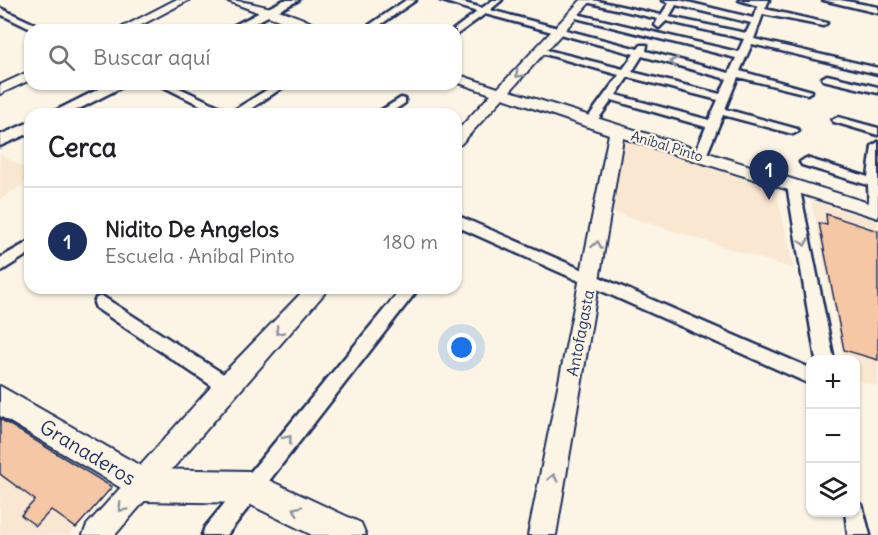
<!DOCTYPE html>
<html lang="es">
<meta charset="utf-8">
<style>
:root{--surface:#fff;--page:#f2f2f2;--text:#202124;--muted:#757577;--line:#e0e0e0;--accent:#1b2f5e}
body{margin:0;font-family:Delius,sans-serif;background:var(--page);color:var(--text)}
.controls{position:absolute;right:18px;bottom:18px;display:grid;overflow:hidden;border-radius:12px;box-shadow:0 2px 4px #0004}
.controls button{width:54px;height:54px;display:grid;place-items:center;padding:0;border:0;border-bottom:2px solid var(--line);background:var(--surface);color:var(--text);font:30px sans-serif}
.you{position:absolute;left:462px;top:348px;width:21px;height:21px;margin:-15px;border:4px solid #fff;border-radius:50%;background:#1a73e8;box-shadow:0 0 0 9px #1a73e833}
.badge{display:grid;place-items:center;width:39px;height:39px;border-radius:50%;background:var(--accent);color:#fff;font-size:20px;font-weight:700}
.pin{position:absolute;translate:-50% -50px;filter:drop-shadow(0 2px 3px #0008)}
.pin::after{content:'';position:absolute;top:32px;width:21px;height:18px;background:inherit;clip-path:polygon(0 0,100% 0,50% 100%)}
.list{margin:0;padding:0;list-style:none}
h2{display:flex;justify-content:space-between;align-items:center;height:78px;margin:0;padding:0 24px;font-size:26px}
h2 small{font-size:20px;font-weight:400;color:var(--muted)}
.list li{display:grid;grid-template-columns:39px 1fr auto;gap:18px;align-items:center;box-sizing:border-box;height:108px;padding:0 24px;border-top:2px solid var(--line)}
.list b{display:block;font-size:22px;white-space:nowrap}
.list p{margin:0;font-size:20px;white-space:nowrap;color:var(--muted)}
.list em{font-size:20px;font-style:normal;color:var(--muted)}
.icon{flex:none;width:33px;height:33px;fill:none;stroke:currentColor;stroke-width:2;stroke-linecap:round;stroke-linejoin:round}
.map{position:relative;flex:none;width:878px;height:535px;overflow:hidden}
.search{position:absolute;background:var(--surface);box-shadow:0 2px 4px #0004;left:24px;top:24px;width:438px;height:66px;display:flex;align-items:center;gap:15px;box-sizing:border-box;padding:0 21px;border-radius:18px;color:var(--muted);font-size:22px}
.panel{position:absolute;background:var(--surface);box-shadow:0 2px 4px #0004;left:24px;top:108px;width:438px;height:186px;border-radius:18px}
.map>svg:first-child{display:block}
.built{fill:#fae7d2}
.building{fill:#f5c7a4;stroke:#1b2f5e;stroke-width:1.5}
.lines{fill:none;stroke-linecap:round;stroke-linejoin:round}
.minor-casing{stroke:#1b2f5e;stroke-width:5}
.tertiary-casing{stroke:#1b2f5e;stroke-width:4}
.secondary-casing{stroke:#1b2f5e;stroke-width:5}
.primary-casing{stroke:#1b2f5e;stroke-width:4}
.minor{fill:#fcf5e5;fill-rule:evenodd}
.tertiary{fill:#fcf5e5;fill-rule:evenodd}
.secondary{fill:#fcf5e5;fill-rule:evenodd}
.primary{fill:#fcf5e5;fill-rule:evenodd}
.oneway{stroke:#8c92a2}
.labels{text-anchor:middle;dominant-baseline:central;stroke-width:4.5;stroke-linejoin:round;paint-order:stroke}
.far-street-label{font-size:14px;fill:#1b2f5e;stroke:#fcf5e5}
.street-label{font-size:16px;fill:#1b2f5e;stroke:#fcf5e5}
.near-street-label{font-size:20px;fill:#1b2f5e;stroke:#fcf5e5}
</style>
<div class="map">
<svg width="878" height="535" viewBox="0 0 878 535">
<rect width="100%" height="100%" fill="#fcf5e5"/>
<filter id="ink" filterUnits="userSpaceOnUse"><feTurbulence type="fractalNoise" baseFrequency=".0167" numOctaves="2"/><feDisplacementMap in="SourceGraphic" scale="12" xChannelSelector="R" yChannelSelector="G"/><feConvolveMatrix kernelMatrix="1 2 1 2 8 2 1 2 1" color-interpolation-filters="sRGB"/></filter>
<g filter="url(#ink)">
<path class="built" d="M621 135 776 190 794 269 613 212Z
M0 154 30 171V181L0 199Z
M811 200 878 221V386L856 380V360L844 359Z
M0 412 112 487 69 535H0Z"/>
<path class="building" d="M826 214 878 231V360L844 350 819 223 827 225Z
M0 419 112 487 76 528 51 510 36 526 21 515 35 500 0 474Z"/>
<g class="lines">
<defs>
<path id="minor" d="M406 0H416L373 30H362Z
M440 0H454L482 8 493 0H502L490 10 638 49 641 45H647L646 51 729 73 736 58 568 16 572 13 738 52 744 39 666 21 659 28 655 25 658 19 582 1 593 0 661 15 669 3 662 0H679L753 18 758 6 739 0H769L765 9 827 23 823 26 763 14 754 39 878 68V74L752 44 740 71 812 91 807 94 738 77 725 109 797 129 799 131 793 134 723 115 706 156 700 160 694 156 706 127 612 100 594 125H586L584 123 619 75 534 51 539 48 623 69 634 54 485 14 456 35V30H453L477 12ZM676 5 751 23 746 33 669 17ZM642 56 727 79 720 94 632 72ZM628 77 718 100 709 120 616 95Z
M823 0H840L878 7V13Z
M0 8 43 28 45 30H33L0 14Z
M827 75 878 87V93L823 80 822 78Z
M158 84H171L231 112 276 84H288L243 114H218Z
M401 98 405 99V103L389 114H375Z
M838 117 878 128V135L834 122 832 120Z
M878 142V216L876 217 869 212 868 185 802 165 800 162 806 158 868 177 872 146Z
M793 181 799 185 834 360H816L787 185Z
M456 215 810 368V384L456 226Z
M30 241V253L0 272V258Z
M402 288H419L227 535H202L205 527Z
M102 296 233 380 236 386 233 392 227 394 221 392 96 308 94 303 96 298Z
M856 502 862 505 870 535H848L845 512H856Z"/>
<path id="tertiary" d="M175 0H189L132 30H117Z
M225 0C247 0 305 15 322 30H306Z
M581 0H592L510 91 878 206V218L623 138 556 535H528L609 134 503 98 461 144 456 146V132L491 94 456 82V74L498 88Z
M30 71V80L0 94V85Z
M306 288H329L115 535H83L87 525 219 378Z"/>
<path id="secondary" d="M284 0H299L241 30H225Z
M109 84H128L69 114H49Z
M30 122V133L0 146V135Z"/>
<path id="primary" d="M0 386 146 469 249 471 361 523 366 535H312L247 503 143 501 0 416Z"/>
</defs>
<use href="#minor" class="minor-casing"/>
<use href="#tertiary" class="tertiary-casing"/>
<use href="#secondary" class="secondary-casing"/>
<use href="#primary" class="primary-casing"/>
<use href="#minor" class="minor"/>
<use href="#tertiary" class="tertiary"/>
<use href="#secondary" class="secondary"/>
<use href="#primary" class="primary"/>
</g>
<defs><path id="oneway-chevron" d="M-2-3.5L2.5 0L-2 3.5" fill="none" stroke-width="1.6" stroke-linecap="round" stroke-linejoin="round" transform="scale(1.5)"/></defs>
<g class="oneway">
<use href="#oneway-chevron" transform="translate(674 62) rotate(-166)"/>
<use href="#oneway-chevron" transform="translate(519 74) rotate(133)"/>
<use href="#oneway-chevron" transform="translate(804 242) rotate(80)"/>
<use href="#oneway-chevron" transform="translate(597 245) rotate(-80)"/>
<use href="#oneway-chevron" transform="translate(279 331) rotate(133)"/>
<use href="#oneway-chevron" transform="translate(288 439) rotate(-51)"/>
<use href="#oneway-chevron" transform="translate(553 478) rotate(-79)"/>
<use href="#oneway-chevron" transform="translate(122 508) rotate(133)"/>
<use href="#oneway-chevron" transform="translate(297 510) rotate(-154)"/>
</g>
</g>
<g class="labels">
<g class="far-street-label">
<text transform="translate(667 146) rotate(17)">Aníbal Pinto</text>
</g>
<g class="street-label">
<text transform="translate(580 333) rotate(-79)">Antofagasta</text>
</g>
<g class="near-street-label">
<text transform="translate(88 452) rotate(31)">Granaderos</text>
</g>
</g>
</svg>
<div class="controls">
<button>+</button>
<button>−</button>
<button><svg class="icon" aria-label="layers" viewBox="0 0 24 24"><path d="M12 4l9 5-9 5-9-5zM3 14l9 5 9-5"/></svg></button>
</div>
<div class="you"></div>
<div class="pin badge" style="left:769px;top:200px">1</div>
<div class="search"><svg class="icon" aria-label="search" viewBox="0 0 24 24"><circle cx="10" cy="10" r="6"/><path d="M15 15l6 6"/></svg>Buscar aquí</div>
<section class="panel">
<h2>Cerca<small></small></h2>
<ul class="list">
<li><span class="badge">1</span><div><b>Nidito De Angelos</b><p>Escuela · Aníbal Pinto</p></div><em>180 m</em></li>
</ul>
</section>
</div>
